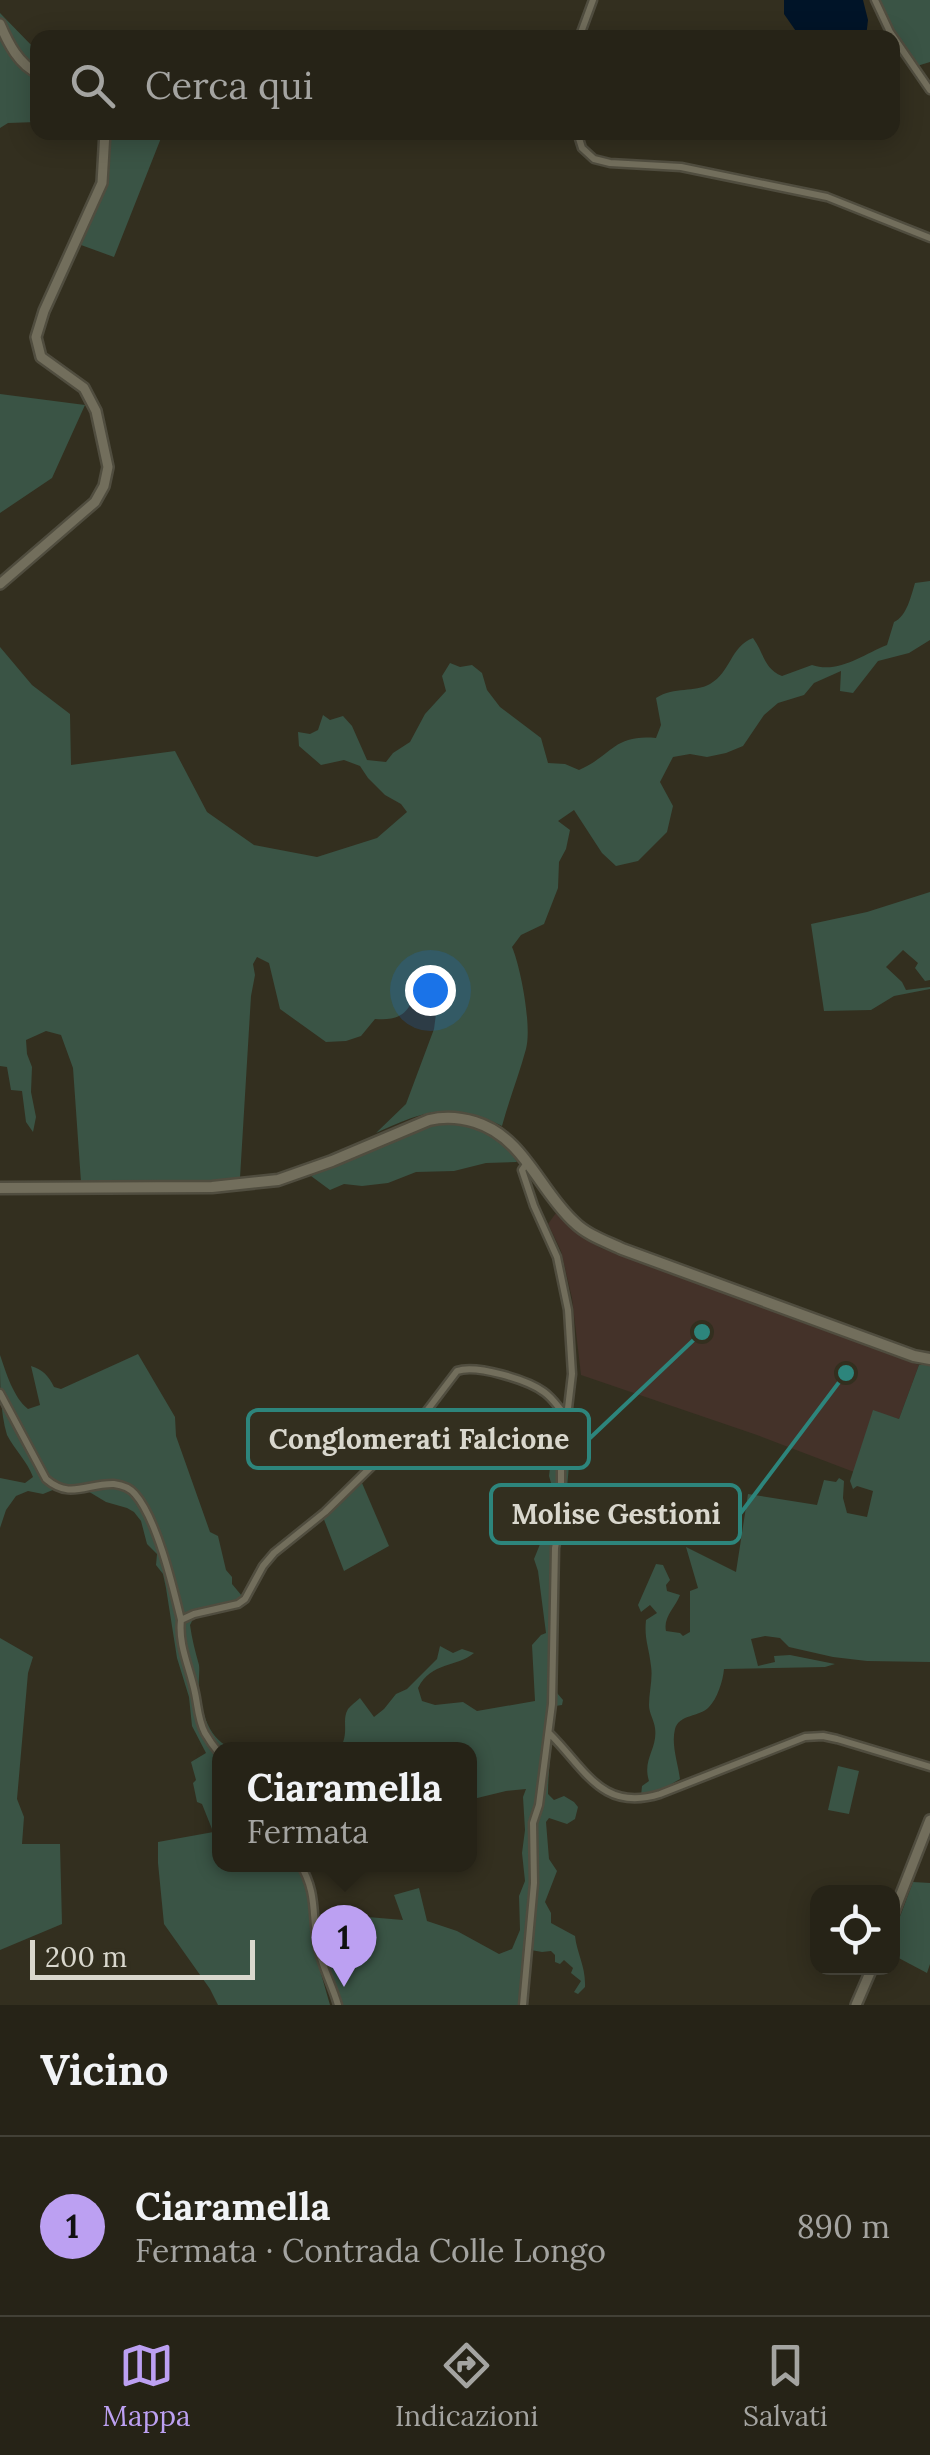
<!DOCTYPE html>
<html lang="it">
<meta charset="utf-8">
<style>
:root{--surface:#262317;--page:#2e2b20;--text:#f1f3f6;--muted:#a4a4a1;--line:#424036;--accent:#bca0f2}
body{margin:0;font-family:Lora,serif;background:var(--page);color:var(--text)}
.controls{position:absolute;right:30px;bottom:30px;display:grid;overflow:hidden;border-radius:20px;box-shadow:0 5px 25px #0003}
.controls button{width:90px;height:90px;display:grid;place-items:center;padding:0;border:0;border-bottom:2px solid var(--line);background:var(--surface);color:var(--text);font:50px sans-serif}
.scale{position:absolute;left:30px;bottom:25px;width:225px;box-sizing:border-box;padding-left:10px;border:5px solid #d9d7cd;border-top:0;font-size:28px;line-height:35px;white-space:nowrap;color:#d9d7cd;-webkit-text-stroke:8px #332f1f;paint-order:stroke}
.you{position:absolute;left:430px;top:990px;width:35px;height:35px;margin:-25px;border:8px solid #fff;border-radius:50%;background:#1a73e8;box-shadow:0 0 0 15px #1a73e833}
.badge{display:grid;place-items:center;width:65px;height:65px;border-radius:50%;background:var(--accent);color:#111;font-size:32px;font-weight:700}
.pin{position:absolute;translate:-50% -82px;filter:drop-shadow(0 2px 5px #0008)}
.pin::after{content:'';position:absolute;top:52px;width:35px;height:30px;background:inherit;clip-path:polygon(0 0,100% 0,50% 100%)}
.popup{position:absolute;left:212px;top:1742px;width:265px;height:130px;box-sizing:border-box;display:grid;place-content:center;border-radius:20px;background:var(--surface);filter:drop-shadow(0 2px 8px #0005);font-size:32px;white-space:nowrap;color:var(--muted)}
.popup b{font-size:38px;color:var(--text)}
.popup::after{content:'';position:absolute;left:50%;top:100%;margin-left:-20px;border:20px solid transparent;border-top-color:var(--surface)}
.list{margin:0;padding:0;list-style:none}
h2{display:flex;justify-content:space-between;align-items:center;height:130px;margin:0;padding:0 40px;font-size:42px}
h2 small{font-size:32px;font-weight:400;color:var(--muted)}
.list li{display:grid;grid-template-columns:65px 1fr auto;gap:30px;align-items:center;box-sizing:border-box;height:180px;padding:0 40px;border-top:2px solid var(--line)}
.list b{display:block;font-size:38px;white-space:nowrap}
.list p{margin:0;font-size:32px;white-space:nowrap;color:var(--muted)}
.list em{font-size:32px;font-style:normal;color:var(--muted)}
.icon{flex:none;width:55px;height:55px;fill:none;stroke:currentColor;stroke-width:2;stroke-linecap:round;stroke-linejoin:round}
.map{position:relative;flex:none;width:930px;height:2005px;overflow:hidden}
.search{position:absolute;background:var(--surface);box-shadow:0 5px 25px #0003;left:30px;right:30px;top:30px;height:110px;display:flex;align-items:center;gap:25px;box-sizing:border-box;padding:0 35px;border-radius:20px;color:var(--muted);font-size:38px}
.sheet{height:310px;background:var(--surface)}
nav{display:flex;justify-content:space-around;align-items:center;box-sizing:border-box;height:140px;border-top:2px solid var(--line);background:var(--surface);font-size:28px;color:var(--muted)}
nav a{display:grid;justify-items:center;gap:5px}
nav .on{color:var(--accent)}
.map>svg:first-child{display:block}
.industrial{fill:#443229}
.green{fill:#3a5445}
.water{fill:#001428}
.lines{fill:none;stroke-linecap:round;stroke-linejoin:round}
.minor-casing{stroke:#504d3f;stroke-width:11}
.tertiary-casing{stroke:#504d3f;stroke-width:14}
.secondary-casing{stroke:#504d3f;stroke-width:15}
.minor{stroke:#726e5c;stroke-width:6}
.tertiary{stroke:#726e5c;stroke-width:9}
.secondary{stroke:#726e5c;stroke-width:10}
.leader{fill:none;stroke:#2d857c;stroke-width:4}
.callout-dot{fill:#2d857c;stroke:#332f1f;stroke-width:4}
.callout{fill:#332f1f;stroke:#2d857c;stroke-width:4}
.callout-label{font-size:28px;text-anchor:middle;font-weight:bold;fill:#d9d7cd}
</style>
<div class="map">
<svg width="930" height="2005" viewBox="0 0 930 2005">
<rect width="100%" height="100%" fill="#332f1f"/>
<path class="industrial" d="M556 1213 575 1232 601 1248 919 1365 899 1419 873 1411 854 1472 757 1435 581 1375 572 1298 561 1251 548 1224Z"/>
<path class="green" d="M878 0H930V62L917 66 895 35Z
M0 13 35 49H37V122L8 123 0 128Z
M99 133H163L114 257 81 245 107 184Z
M0 394 85 405 52 478 0 513Z
M930 581V640L909 653 878 661 853 693 840 691 841 671 814 683 804 695 778 703 764 715 743 746 726 753 707 757 690 754 673 757 660 782 673 806 667 832 638 861 616 866 602 853 574 810 558 821 570 830 566 849 559 862 558 888 544 924 521 935 512 947C521 968 532 1027 526 1049 519 1075 509 1100 502 1126 451 1101 426 1110 376 1133L406 1104 434 1029 436 1014 410 1005C402 1019 390 1020 375 1019L361 1036 346 1041 326 1042 280 1009 269 963 257 957 253 964 255 975 251 996 240 1178 227 1181 194 1182H81L73 1068 61 1035 46 1031 26 1040 27 1054 32 1067 31 1092 36 1117 33 1132 26 1122 22 1091 11 1090 7 1067 0 1066V647L32 685 70 714 71 765 175 751 207 812 254 845 317 857 377 838 407 812 401 804 385 795 368 778 360 766 344 760 321 765 299 746 298 732 310 734 318 730 323 715 330 720 343 716 352 726 367 760 386 762 393 753 410 742 425 714 446 691 442 676 450 663 460 667 472 665 482 673 487 690 500 707 541 738 548 763 565 764 579 770C612 756 613 734 656 738L661 725 656 698C675 686 694 693 710 684 731 672 730 647 753 638 764 653 764 669 782 676L812 665C838 674 862 655 887 645L894 622C907 616 911 596 915 583Z
M930 892V980L925 981 915 968 918 963 903 950 886 967 902 982 906 990 930 987V989L894 996 871 1010 824 1011 811 924 867 912Z
M448 1122C477 1127 501 1134 517 1162L486 1163 454 1171 416 1172 388 1183 362 1186 344 1184 330 1190 311 1176 426 1127Z
M138 1354 175 1417 176 1436 210 1532 218 1536 226 1570 232 1577V1584L242 1596C228 1610 205 1606 187 1614L192 1621 190 1625C192 1639 195 1651 199 1665 200 1673 198 1681 199 1689 202 1714 209 1740 233 1749L219 1750V1827L212 1829 202 1804 197 1802 193 1783 196 1780 191 1762 206 1753 192 1726 189 1697 177 1658 166 1588 163 1574 156 1565 157 1554 147 1544 141 1521 134 1512 127 1508 106 1502 81 1487H60L43 1494 28 1491 16 1496 6 1510 0 1528V1478L25 1483 33 1477C27 1461 15 1450 7 1435 0 1412 0 1381 0 1355 6 1372 13 1397 28 1409L40 1405 31 1366C43 1370 48 1375 54 1387L61 1389Z
M919 1365H930V1662L867 1661 833 1657 789 1647 780 1638 765 1636 751 1639 758 1666 775 1662 774 1656 790 1655 835 1664 825 1667 724 1669C723 1681 717 1699 709 1707 700 1717 679 1714 675 1729 671 1745 678 1763 680 1779L656 1793 641 1796 642 1786 649 1781C642 1759 658 1749 655 1728 654 1720 649 1713 649 1705 649 1692 653 1679 651 1666 649 1647 644 1639 646 1620L657 1613 650 1605 641 1612 638 1605 656 1564 663 1565 670 1580 666 1585 667 1591 680 1595C675 1608 663 1617 666 1631L680 1633 683 1636 690 1632V1591L698 1588 686 1547 736 1572 748 1494 817 1505 824 1480 836 1482 839 1478 844 1481 843 1498 847 1513 867 1517 873 1491 857 1486 853 1489 850 1481 873 1410 899 1419Z
M556 1417 573 1421 564 1521 558 1553 557 1693 563 1700 562 1705 555 1706C554 1736 548 1764 548 1794L554 1800 564 1796 574 1802 578 1807 575 1819 567 1824 549 1818 546 1822 549 1859 557 1871 545 1902 551 1913V1923L575 1936C577 1954 586 1967 585 1987L578 1994 574 1992 581 1981 571 1973 573 1968 564 1960 560 1964 555 1962V1955L551 1951 542 1952 531 1950 525 1953 521 2005H341L322 1946 319 1927H339L344 1915 403 1920 394 1895 419 1888 427 1921 457 1931 499 1954 512 1949 520 1930 519 1896 525 1881 522 1853 525 1830 523 1797 526 1789 506 1791 469 1800V1750L340 1749C350 1731 341 1721 348 1709 351 1705 356 1702 360 1698L374 1717 384 1709 396 1694 407 1689 437 1659 440 1646 453 1653 462 1649 474 1653C456 1668 432 1661 418 1688L422 1701 435 1705 463 1702 477 1711 535 1701 532 1645 541 1635 546 1633 538 1571 534 1559 549 1522 552 1507 554 1493 549 1476Z
M362 1483 389 1546 344 1571 323 1517Z
M0 1638 33 1657 28 1673 17 1799 24 1817 22 1844H60L62 1924 0 1950Z
M838 1766 859 1771 849 1814 828 1810Z
M219 1831V1864L296 1865 306 1880 316 1956 330 2005H218L210 1989 164 1924 158 1863V1842Z
M913 1882 930 1883V1964L927 1973 893 1955V1935Z"/>
<path class="water" d="M784 0H863L868 20 866 37H800L784 14Z"/>
<g class="lines">
<defs>
<path id="minor" d="M875 0 890 32 930 90
M579 38 593 0
M577 132 582 148 594 159 610 163 681 167 827 197 930 238
M0 1393 46 1479C70 1500 87 1483 114 1484 122 1485 130 1488 135 1494 157 1519 173 1587 181 1620
M550 1734C586 1770 602 1812 660 1794L805 1737 823 1736 837 1739 930 1767
M219 1753C214 1747 209 1740 205 1733 198 1720 198 1707 195 1693 190 1668 178 1645 181 1620L194 1614 238 1604 245 1599 263 1566 274 1553 325 1512 373 1465 394 1454 457 1371C476 1364 528 1380 544 1392 554 1399 559 1409 567 1417
M300 1864C317 1892 312 1913 317 1943 321 1965 332 1984 338 2005
M523 2005 534 1883 533 1823 539 1805 552 1704 555 1548 561 1517V1468L572 1374 568 1310 557 1257 534 1206 522 1170 527 1163"/>
<path id="tertiary" d="M0 24C8 43 19 65 38 73
M0 584 95 502 104 486 108 467 96 411 84 388 41 357 36 337 44 311 102 183 105 132
M892 1917 930 1820
M856 2005 872 1968"/>
<path id="secondary" d="M0 1188 212 1187 278 1180 332 1161 429 1120C445 1116 459 1117 475 1122 524 1137 539 1190 574 1222 587 1235 605 1241 622 1249L914 1356 930 1359"/>
</defs>
<use href="#minor" class="minor-casing"/>
<use href="#tertiary" class="tertiary-casing"/>
<use href="#secondary" class="secondary-casing"/>
<use href="#minor" class="minor"/>
<use href="#tertiary" class="tertiary"/>
<use href="#secondary" class="secondary"/>
</g>
<path class="leader" d="M702 1332L589 1439M846 1373L740 1514"/>
<g class="callout-dot">
<circle cx="702" cy="1332" r="10"/>
<circle cx="846" cy="1373" r="10"/>
</g>
<g class="callout">
<rect x="248" y="1410" width="341" height="58" rx="10"/>
<rect x="491" y="1485" width="249" height="58" rx="10"/>
</g>
<g class="callout-label">
<text x="419" y="1449">Conglomerati Falcione</text>
<text x="616" y="1524">Molise Gestioni</text>
</g>
</svg>
<div class="controls">
<button><svg class="icon" aria-label="locate" viewBox="0 0 24 24"><circle cx="12" cy="12" r="6"/><path d="M12 2v4M12 18v4M2 12h4M18 12h4"/></svg></button>
</div>
<div class="scale">200 m</div>
<div class="you"></div>
<div class="pin badge" style="left:344px;top:1987px">1</div>
<div class="popup"><b>Ciaramella</b>Fermata</div>
<div class="search"><svg class="icon" aria-label="search" viewBox="0 0 24 24"><circle cx="10" cy="10" r="6"/><path d="M15 15l6 6"/></svg>Cerca qui</div>
</div>
<section class="sheet">
<h2>Vicino<small></small></h2>
<ul class="list">
<li><span class="badge">1</span><div><b>Ciaramella</b><p>Fermata · Contrada Colle Longo</p></div><em>890 m</em></li>
</ul>
</section>
<nav>
<a class="on"><svg class="icon" aria-label="map" viewBox="0 0 24 24"><path d="M3 6l6-2 6 2 6-2v14l-6 2-6-2-6 2zM9 4v14M15 6v14"/></svg>Mappa</a>
<a><svg class="icon" aria-label="directions" viewBox="0 0 24 24"><path d="M12 3l9 9-9 9-9-9zM9 14v-3h6M13 9l2 2-2 2"/></svg>Indicazioni</a>
<a><svg class="icon" aria-label="saved" viewBox="0 0 24 24"><path d="M7 4h10v16l-5-4-5 4z"/></svg>Salvati</a>
</nav>
